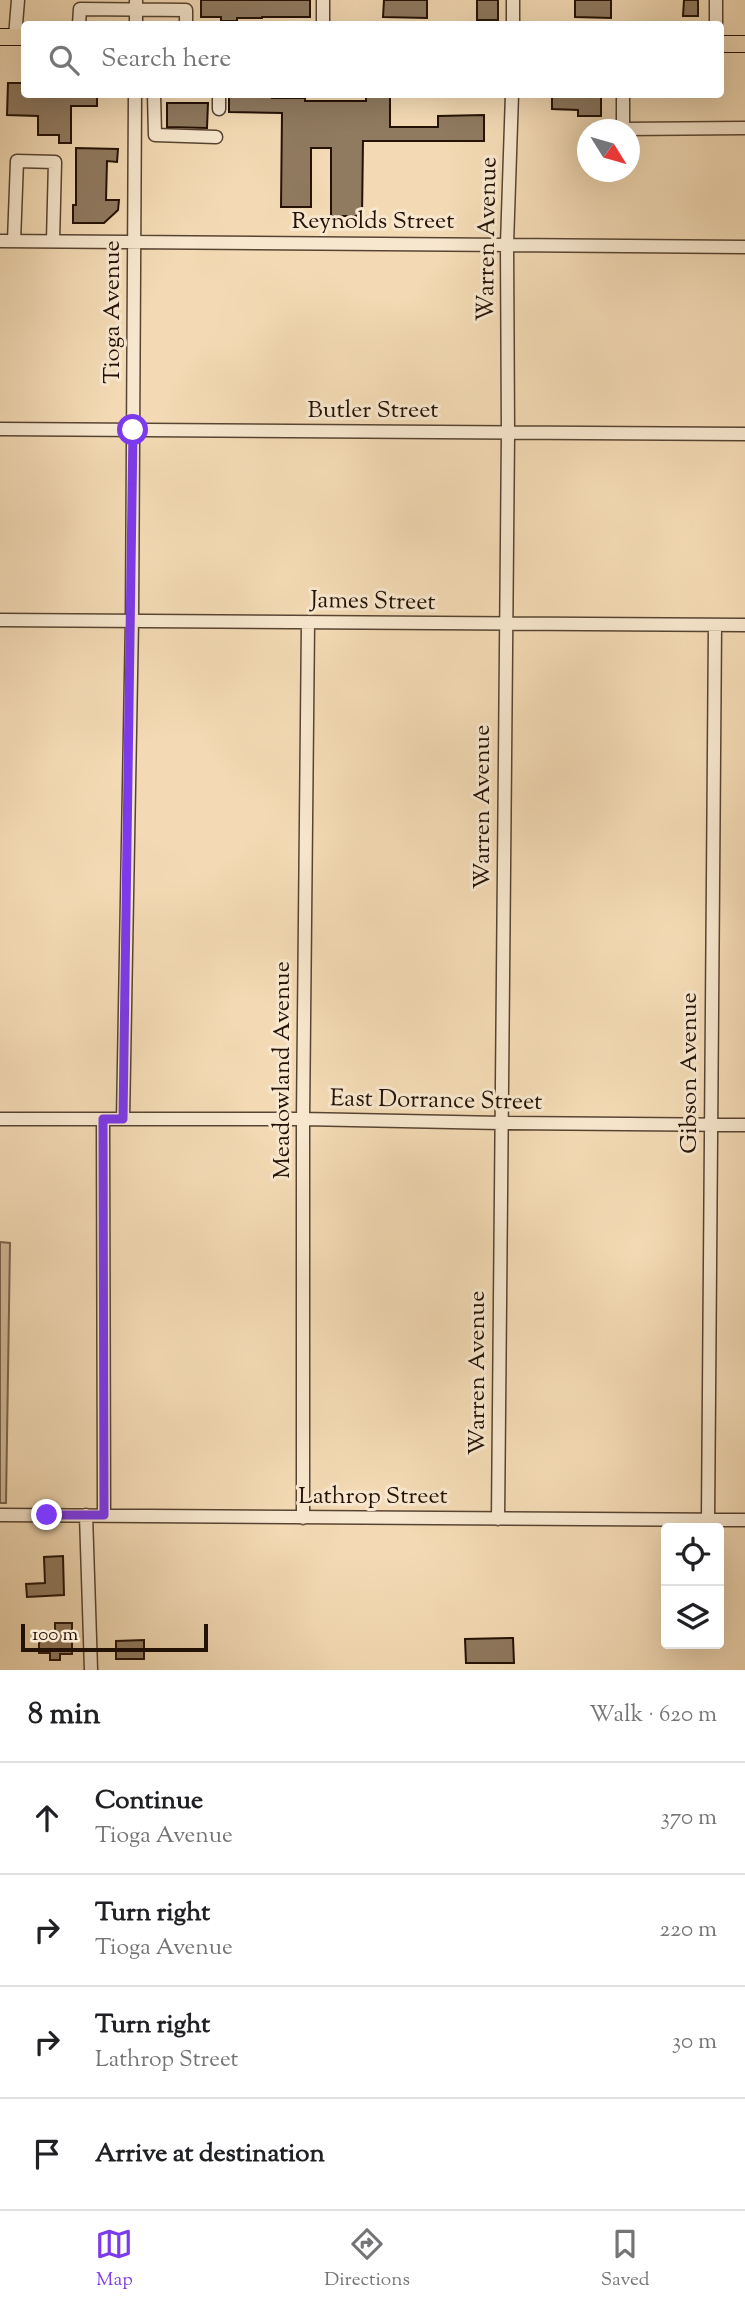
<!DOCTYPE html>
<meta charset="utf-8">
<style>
:root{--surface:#fff;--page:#f6f6f6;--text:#202124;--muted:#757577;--line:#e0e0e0;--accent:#7c3aed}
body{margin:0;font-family:"Sorts Mill Goudy",serif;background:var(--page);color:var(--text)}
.controls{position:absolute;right:21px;bottom:21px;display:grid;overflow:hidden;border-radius:7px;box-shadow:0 7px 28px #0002}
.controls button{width:63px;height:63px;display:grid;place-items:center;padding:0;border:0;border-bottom:2px solid var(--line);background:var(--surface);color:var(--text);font:35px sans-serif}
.compass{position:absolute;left:577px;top:119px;width:63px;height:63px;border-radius:50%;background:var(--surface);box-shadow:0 7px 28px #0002;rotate:127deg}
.scale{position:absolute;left:21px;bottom:18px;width:187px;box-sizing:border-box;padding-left:7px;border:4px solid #251206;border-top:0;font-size:19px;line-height:24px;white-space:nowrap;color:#251206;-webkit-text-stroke:5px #f7e7ce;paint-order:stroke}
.stop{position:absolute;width:21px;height:21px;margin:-16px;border:5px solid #7c3aed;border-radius:50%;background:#fff}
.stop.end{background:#7c3aed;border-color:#fff;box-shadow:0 2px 7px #0008}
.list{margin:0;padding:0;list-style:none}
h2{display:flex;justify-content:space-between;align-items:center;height:91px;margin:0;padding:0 28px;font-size:30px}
h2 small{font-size:23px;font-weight:400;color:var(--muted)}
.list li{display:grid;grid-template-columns:46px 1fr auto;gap:21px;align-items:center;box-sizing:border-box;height:112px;padding:0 28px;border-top:2px solid var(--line)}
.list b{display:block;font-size:26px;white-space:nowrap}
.list p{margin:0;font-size:23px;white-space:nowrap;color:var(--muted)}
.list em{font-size:23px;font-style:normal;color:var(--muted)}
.icon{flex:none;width:38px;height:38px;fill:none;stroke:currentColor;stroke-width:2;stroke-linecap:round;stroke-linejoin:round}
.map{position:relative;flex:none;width:745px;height:1670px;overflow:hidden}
.search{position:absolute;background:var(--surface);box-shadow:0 7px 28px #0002;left:21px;right:21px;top:21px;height:77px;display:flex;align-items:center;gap:18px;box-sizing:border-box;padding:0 24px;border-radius:7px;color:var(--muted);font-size:26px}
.sheet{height:539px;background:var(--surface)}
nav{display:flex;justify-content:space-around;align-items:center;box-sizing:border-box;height:98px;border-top:2px solid var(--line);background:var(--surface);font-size:19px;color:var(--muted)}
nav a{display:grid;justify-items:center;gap:4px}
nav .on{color:var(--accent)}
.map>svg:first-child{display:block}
.green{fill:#d0b896;stroke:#7a654e;stroke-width:2}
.building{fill:#907a60;stroke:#251206;stroke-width:2}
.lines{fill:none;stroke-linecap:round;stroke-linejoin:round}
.minor-casing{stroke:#584432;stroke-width:15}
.major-casing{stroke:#251206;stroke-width:18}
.minor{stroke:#f7e7ce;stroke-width:12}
.major{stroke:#f3dab4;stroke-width:16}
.route{stroke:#7c3aed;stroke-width:9}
.labels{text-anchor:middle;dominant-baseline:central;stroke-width:6;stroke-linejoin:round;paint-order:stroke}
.street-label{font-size:24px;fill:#251206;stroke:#f7e7ce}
</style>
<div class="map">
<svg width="745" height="1670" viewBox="0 0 745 1670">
<rect width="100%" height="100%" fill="#f3dab4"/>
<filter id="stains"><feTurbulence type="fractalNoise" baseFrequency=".00286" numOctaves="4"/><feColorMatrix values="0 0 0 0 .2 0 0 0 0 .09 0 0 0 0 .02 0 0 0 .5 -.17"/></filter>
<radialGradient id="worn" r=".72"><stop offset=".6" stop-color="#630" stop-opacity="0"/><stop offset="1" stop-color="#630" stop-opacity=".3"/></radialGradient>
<path class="green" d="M0 1242 10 1243 6 1503H0Z"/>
<path class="building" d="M201 0H310V17H262V18H237V21H221V17H201Z
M384 0H427V18L383 17Z
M477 0H498V20H477Z
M575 0H611V18L575 17Z
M684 0H698V16H683Z
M8 83H24V94H97V106H71V143H59V135H38V116L7 115Z
M229 94H272V98H305V101H366V94H390V127H438V116L484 115V141H363L362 216H331V148H311V207H281L282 113 229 112Z
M552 94H601V116H578V110L552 109Z
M167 103H208L207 128 167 127Z
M76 148 118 149 117 162 107 161 106 200H119L118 210 104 223H73V205H76Z
M63 1556 64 1595 27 1597 26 1584 45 1583 44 1557Z
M55 1623H72V1654H60V1660H50V1653H39V1634H55Z
M513 1638 514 1663H466L465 1639Z
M144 1640V1659H116V1641Z"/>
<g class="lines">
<defs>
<path id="minor" d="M136 0V24
M79 24 80 9 186 10V24
M323 24V0
M513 24V0
M716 24V0
M15 37 18 0
M154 94 155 135 216 137
M623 94V129L745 128
M219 109V94
M0 241 745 247
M14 241 17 161 55 162 53 241
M0 429 745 434
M0 620 745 625
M0 1119H303L501 1123 745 1125
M103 1119 104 1515
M123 1119 132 620 135 94
M0 1515 745 1520
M86 1515 91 1670
M303 1518V1119L308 622
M498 1519 508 433 507 244 512 94
M708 1521 715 625"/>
<path id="major" d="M0 37H24
M720 44H745"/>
</defs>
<use href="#minor" class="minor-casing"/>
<use href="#major" class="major-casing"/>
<use href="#minor" class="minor"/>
<use href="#major" class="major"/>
</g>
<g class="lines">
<path class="route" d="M47 1515H104L103 1119H123L133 430"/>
</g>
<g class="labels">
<g class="street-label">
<text x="373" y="222">Reynolds Street</text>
<text transform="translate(488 239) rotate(-89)">Warren Avenue</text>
<text transform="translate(113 312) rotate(-90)">Tioga Avenue</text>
<text x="373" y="411">Butler Street</text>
<text transform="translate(373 602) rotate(1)">James Street</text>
<text transform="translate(483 807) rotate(-90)">Warren Avenue</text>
<text transform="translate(283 1070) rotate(-90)">Meadowland Avenue</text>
<text transform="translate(690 1073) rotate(-90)">Gibson Avenue</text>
<text transform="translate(436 1101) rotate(1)">East Dorrance Street</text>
<text transform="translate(478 1373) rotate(-90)">Warren Avenue</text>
<text x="373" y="1497">Lathrop Street</text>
</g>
</g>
<rect width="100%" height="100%" filter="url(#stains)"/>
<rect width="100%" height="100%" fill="url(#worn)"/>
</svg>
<div class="controls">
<button><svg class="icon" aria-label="locate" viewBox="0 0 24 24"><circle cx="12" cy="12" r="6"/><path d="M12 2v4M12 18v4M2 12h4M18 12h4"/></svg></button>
<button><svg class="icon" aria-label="layers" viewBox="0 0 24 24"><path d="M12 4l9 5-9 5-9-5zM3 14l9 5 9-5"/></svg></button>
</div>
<svg class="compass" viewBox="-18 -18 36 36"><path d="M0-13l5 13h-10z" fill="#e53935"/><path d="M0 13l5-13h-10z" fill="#757577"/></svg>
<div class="scale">100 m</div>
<div class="stop" style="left:133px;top:430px"></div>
<div class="stop end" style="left:47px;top:1515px"></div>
<div class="search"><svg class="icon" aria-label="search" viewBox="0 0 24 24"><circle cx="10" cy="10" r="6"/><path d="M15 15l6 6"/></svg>Search here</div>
</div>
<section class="sheet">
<h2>8 min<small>Walk · 620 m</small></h2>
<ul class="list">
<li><svg class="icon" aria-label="ahead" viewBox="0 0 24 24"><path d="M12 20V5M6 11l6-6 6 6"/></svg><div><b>Continue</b><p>Tioga Avenue</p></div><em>370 m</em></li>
<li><svg class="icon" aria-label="right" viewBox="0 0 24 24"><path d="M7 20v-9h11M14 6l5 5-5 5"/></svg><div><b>Turn right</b><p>Tioga Avenue</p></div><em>220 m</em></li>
<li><svg class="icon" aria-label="right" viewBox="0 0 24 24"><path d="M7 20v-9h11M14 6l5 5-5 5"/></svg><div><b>Turn right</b><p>Lathrop Street</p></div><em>30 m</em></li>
<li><svg class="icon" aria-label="arrive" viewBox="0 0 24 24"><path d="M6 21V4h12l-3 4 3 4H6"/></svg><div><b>Arrive at destination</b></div></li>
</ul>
</section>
<nav>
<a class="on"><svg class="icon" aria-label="map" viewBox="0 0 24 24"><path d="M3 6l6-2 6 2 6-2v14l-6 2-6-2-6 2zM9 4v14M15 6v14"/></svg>Map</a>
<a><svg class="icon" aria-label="directions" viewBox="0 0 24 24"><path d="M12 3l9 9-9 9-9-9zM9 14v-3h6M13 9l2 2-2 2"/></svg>Directions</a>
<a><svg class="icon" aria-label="saved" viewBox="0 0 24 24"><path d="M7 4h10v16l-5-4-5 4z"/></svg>Saved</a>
</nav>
